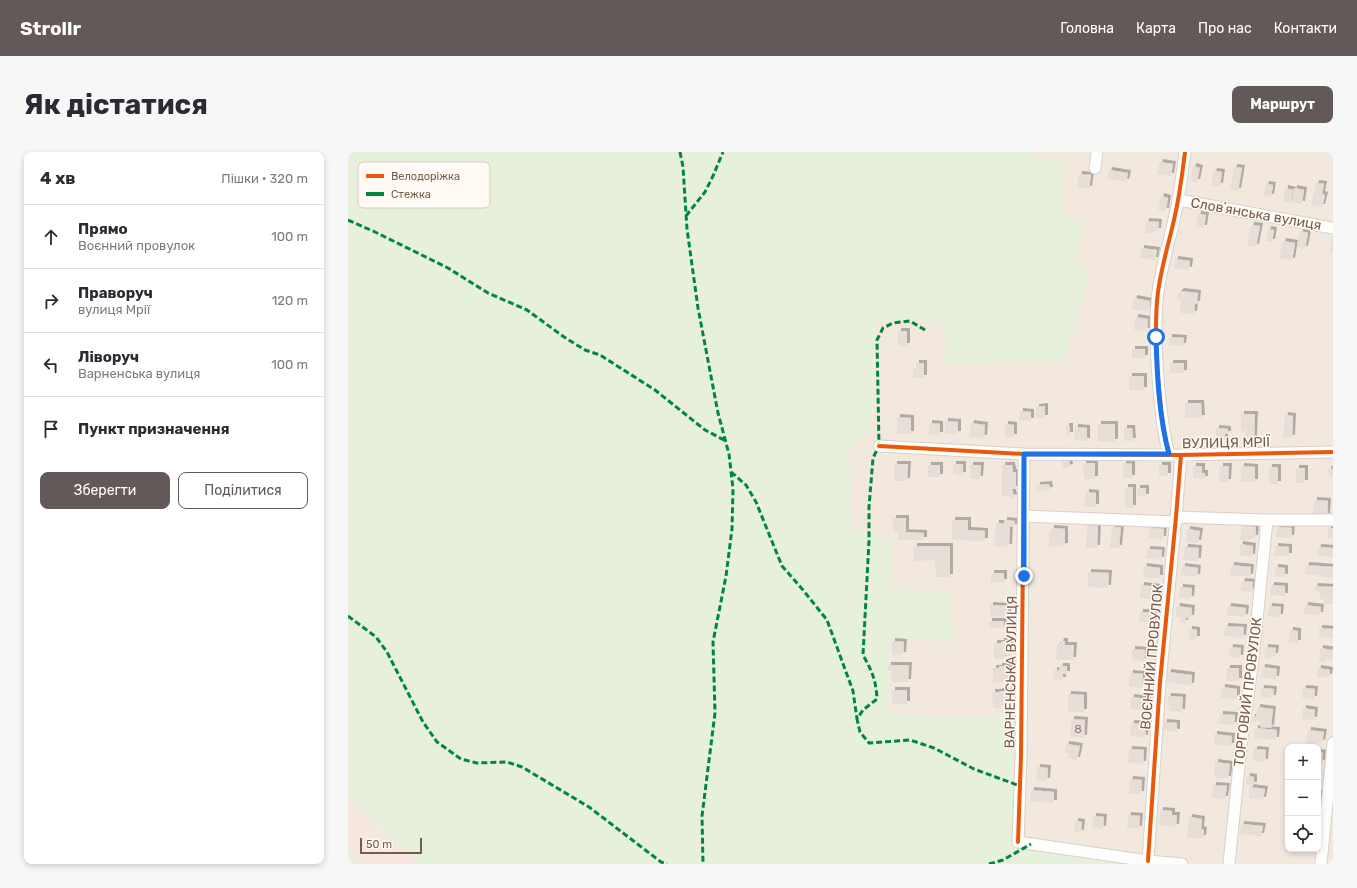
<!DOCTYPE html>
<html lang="uk">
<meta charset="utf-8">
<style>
:root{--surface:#fff;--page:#f7f7f7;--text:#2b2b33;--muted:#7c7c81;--line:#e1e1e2;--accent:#625958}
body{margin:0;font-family:Rubik,sans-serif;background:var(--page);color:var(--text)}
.controls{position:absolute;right:12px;bottom:12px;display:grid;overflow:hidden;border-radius:8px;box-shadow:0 2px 6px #0003}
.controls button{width:36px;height:36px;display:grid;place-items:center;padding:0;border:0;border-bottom:1px solid var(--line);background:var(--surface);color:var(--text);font:20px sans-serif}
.scale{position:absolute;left:12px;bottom:10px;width:62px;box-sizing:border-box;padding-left:4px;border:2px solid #7a5c4d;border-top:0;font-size:11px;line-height:14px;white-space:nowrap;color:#7a5c4d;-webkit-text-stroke:3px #fffaf3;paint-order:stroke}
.stop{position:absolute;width:12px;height:12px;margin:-9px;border:3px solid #1a73e8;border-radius:50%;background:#fff}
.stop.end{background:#1a73e8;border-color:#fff;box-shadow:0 1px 4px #0008}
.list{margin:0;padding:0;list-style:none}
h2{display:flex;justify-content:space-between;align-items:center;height:52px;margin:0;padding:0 16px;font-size:17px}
h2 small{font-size:13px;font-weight:400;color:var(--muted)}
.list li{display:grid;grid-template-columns:26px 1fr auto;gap:12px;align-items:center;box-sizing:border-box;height:64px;padding:0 16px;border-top:1px solid var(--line)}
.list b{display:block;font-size:15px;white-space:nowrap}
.list p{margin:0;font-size:13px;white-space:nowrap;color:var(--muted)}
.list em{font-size:13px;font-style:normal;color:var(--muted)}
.actions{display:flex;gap:8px;padding:12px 16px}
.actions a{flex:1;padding:9px 0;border:1px solid var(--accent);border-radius:8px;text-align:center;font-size:14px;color:var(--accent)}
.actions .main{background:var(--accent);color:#fff}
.icon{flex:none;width:22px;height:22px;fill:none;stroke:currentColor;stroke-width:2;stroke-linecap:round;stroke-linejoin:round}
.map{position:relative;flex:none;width:985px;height:712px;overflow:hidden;border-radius:8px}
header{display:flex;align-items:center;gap:24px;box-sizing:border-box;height:56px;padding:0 20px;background:var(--accent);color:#fff}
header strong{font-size:19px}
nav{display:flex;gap:22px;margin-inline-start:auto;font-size:14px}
.intro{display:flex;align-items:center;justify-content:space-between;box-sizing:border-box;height:96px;padding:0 24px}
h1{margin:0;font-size:28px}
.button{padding:10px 18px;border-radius:8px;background:var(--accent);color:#fff;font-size:14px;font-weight:700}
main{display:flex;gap:24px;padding:0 24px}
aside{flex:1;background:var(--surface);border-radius:8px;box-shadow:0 2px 6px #0003}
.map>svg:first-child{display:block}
.residential{fill:#f2e8de;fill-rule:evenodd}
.commercial{fill:#f6e8e1}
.green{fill:#e7f0db}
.building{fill:#e6ded7;filter:url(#shadow)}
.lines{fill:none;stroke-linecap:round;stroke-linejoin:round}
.minor-casing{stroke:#d7d1cb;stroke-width:13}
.minor{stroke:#fefefd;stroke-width:11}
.quiet{stroke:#00873e;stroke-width:3;stroke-dasharray:6 3;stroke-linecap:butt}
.cycleway-casing{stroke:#fffaf3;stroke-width:6}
.cycleway{stroke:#e8590c;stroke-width:4}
.route{stroke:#1a73e8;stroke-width:5}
.labels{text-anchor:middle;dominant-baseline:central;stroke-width:3;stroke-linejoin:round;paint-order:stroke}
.number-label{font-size:12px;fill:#977e72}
.street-label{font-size:14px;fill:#7a5c4d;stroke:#fffaf3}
.key{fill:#fffaf3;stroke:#d7cbc1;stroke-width:1}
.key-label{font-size:11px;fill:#7a5c4d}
</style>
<header>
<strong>Strollr</strong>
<nav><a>Головна</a><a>Карта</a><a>Про нас</a><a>Контакти</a></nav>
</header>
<div class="intro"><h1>Як дістатися</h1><a class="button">Маршрут</a></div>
<main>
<aside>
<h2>4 хв<small>Пішки · 320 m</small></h2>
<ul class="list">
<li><svg class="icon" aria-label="ahead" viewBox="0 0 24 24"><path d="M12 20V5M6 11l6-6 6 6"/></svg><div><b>Прямо</b><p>Воєнний провулок</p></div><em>100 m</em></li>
<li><svg class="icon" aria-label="right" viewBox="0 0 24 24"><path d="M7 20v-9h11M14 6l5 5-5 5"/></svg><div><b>Праворуч</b><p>вулиця Мрії</p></div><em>120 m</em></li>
<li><svg class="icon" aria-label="left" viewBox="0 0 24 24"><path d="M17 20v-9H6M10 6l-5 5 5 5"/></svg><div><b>Ліворуч</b><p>Варненська вулиця</p></div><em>100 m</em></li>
<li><svg class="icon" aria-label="arrive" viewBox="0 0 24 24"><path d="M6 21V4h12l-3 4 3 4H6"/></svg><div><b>Пункт призначення</b></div></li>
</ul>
<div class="actions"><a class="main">Зберегти</a><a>Поділитися</a></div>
</aside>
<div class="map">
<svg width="985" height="712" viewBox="0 0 985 712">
<defs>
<filter id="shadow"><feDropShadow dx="3" dy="-3" stdDeviation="0" flood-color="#0004"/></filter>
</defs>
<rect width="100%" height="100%" fill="#f9f5f0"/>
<path class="residential" d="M683 0H985V712H834L670 690 674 565 541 562V486L605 489 603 439 542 438 543 389 505 377 500 300 524 274 528 169 597 170 598 211 742 119 728 114 735 68 713 63 683 5ZM940 595H970V697H940Z"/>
<path class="commercial" d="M0 646 71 712H4L0 707Z"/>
<path class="green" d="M0 0H683V5L718 11 713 63 735 68 728 114 742 119 715 209 598 211 596 170 528 169 524 274 500 300 505 377 543 388 542 438 603 439 605 489 541 487V562L674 565 670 690 807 712H71L0 646Z
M0 696 12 712H6L0 704Z"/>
<path class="building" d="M812 10 825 12 823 24 809 22Z
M845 14 852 16 849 30 842 29Z
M886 15 894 16 890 39 882 37Z
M761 18 780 21 778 30 759 27Z
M866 19 874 20 872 34 863 33Z
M731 22 743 23 741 37 729 35Z
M968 31 976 32 974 42 977 43 974 55 963 53Z
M918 32 925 33 923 45 915 44Z
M937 36 945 38 943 51 935 49Z
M946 36 956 38 954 52 944 51Z
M813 44 820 46 818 59 810 58Z
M850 62 858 63 856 76 848 75Z
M798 69 811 70 810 79H806L805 82 797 81Z
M903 73 912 74 908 95 899 93Z
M920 77 926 78 924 90 918 89Z
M952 79 960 81 957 97 949 95Z
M984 85H985V101H982Z
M935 89 947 91 944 109 931 106Z
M793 96 809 98 807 108 792 106Z
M827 107 842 109 841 118 826 116Z
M833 139 850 141 849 152H847L846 162 832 161 833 149 829 146V143Z
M786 146 802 149 801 159 784 157Z
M787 165 800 167 799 179 786 178Z
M550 179H559V194H550Z
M821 185 836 186 835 194 821 193Z
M784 197H797V206H784Z
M568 211H576V226H565V217H568Z
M822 211H836V221H822Z
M781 224H796V238H781Z
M837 251H853L854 266H837Z
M697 254V266H688V255Z
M672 259 683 260V269L671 268Z
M893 262H907L906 287H897V279H893Z
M937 263 945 264 944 286 935 285Z
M549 265 563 266V282H549Z
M597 269 610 270V282H597Z
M581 271 592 272V283H581Z
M623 271 637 273 636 286 621 285Z
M657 272 666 273V285H657Z
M750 272H767V290L750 289Z
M718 274H722V283H718Z
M727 275 739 276V289L726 288Z
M776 276H784L785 289H776Z
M868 276 880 277V282H877V288H868Z
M721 308 722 315 715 316 714 309Z
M735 311H747V327H736Z
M775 311 784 312V326H775Z
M546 312H560L559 329H546Z
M605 312H615V323L605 322Z
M580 313H592V325H580Z
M622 313H633L632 327H622Z
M654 313H664L665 320H668V337H664L666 345 664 346 661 344H654Z
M811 313H820V324H811Z
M845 314H854V321H857V327L845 326Z
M872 314H881L880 330H871Z
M893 314 907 315V330H893Z
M921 315H930V332H921Z
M948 316H957V331H948Z
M980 317H985V325H981Z
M701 332 702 338 689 339V333Z
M777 335H785V356H777Z
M789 336H798V345L789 344Z
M738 340 748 341V355H737Z
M966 348 980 349 979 364 965 363Z
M545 366H558V380H545Z
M604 368H620V378L637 379V389L604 388Z
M656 368 667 369 666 375H662L661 395 646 394 648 371H656Z
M739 373 750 374 749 396 738 395Z
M894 373 908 375 907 386 902 385 901 389 892 388Z
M764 375H773L771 396H762Z
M929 375 944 376 943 386 928 385Z
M703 376 717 377V394L701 395V381H703Z
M802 376 816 377 815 387 801 386Z
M980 376H985V386H979Z
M839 377 852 379 850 391 838 390Z
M550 380 576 381V388H550Z
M892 392 905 394 904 405 891 403Z
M566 394H602V425H588L587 408 566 409Z
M927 394 941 395V404H927Z
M837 395 851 396 850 409 835 408Z
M970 395 985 396V405L969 404Z
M799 397 814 398 813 408 798 406Z
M883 413 903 415 902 425 882 423Z
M958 413 985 415V426L973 425V423L957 422Z
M796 414 812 416V426L795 425Z
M834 414 850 416 849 425 833 423Z
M927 415 937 416V425L927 424Z
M740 420 761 421 760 436 740 435Z
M643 421H656V430H643Z
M894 429 905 430 904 440 892 439Z
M793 433 810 435 809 448 792 446Z
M923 433 937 434V444L922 443Z
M967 434 985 435V452H976V447H972V440L966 439Z
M832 435 844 436 843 447 831 446Z
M642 453 660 454V465H642Z
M957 453 973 455 972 463 956 462Z
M829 454 844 456 843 466H838L837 471 831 470 832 465 828 464Z
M880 454 898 456 897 465 879 463Z
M921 454 933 455 932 465 920 464Z
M792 460 807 461 806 471 791 470Z
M641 469H656V476H641Z
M877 474 896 475 895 486 876 484Z
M971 476 985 477V487L971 485Z
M841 477 849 478V487H841Z
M942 478 950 479V491H941Z
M544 489 556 490 555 503H544Z
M653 489 663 490 662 504 656 503V507H646V491H653Z
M713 489H717V493H726L725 508H708L709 492H712Z
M882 495 893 496 892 506 881 505Z
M917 495 928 496 927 504H923V507L916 506Z
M972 496 985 498V508L978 507 977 510 971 509Z
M784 497 797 498 796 509 784 508Z
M540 513H561L560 530H543V519H540Z
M651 514H662V528H655V531H645V516H651Z
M712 514H719V522H715V528L706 527V518H711Z
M914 515 929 517 928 527 913 526Z
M879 516H891V529H878Z
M970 516 982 518 981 525 974 524V526L969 525Z
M820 520 844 523 843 534 819 530Z
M782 521 795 522 794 536 781 535Z
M874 535 889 537V547L873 546Z
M913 536 926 537 925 546 912 545Z
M955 536 967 537 966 547 954 546Z
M544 538H559V552L544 551Z
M651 539H661V553H653V556H645L644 540H651Z
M720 542 736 543V560H720Z
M820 544 835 545 834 560 821 559 822 554H819Z
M783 545 800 547 799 559 782 557Z
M909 555 925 557 923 576 912 575 913 570H904V565H908Z
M955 556 967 558 966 568 954 567Z
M872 562 887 563 886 573 871 572Z
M723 567 737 568 736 586 722 585Z
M816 570 829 571V580L815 578Z
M783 571 798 572 797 586 782 584Z
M907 576 929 578 928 588 906 586Z
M960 578 976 580 974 591 970 590V593L958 592Z
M866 582 884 584 883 594 866 593Z
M718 592 732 594 729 608 720 606 721 601 717 600Z
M781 597 796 598 795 612 780 611Z
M906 597 918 598 917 610 905 609Z
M970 600 975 601 974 611H970Z
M867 610 882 612 880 627 866 625Z
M689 615 700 616 699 629 688 628Z
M899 624 906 625V633L898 632Z
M782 627 794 628 793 642H781Z
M865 633 879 634 877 647 864 646Z
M902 635 917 637 915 648 901 646Z
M683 638 706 640V651L682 649Z
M970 641 972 642 971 650H970Z
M812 658 824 659V663H829L828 675 811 673Z
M780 663 792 664 791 677 779 676Z
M745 664 756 665 755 677 744 676Z
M841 665 854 667 853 677 856 678 855 686H839Z
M727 669 734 670 733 681 726 680Z
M893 672 915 674 913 684 892 682Z"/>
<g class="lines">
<defs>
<path id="minor" d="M747 16 749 0
M831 48 985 76
M531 294 676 302 833 303 985 300
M676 302 673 604 670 690 800 709 834 712
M821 302C815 281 813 259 811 237 808 204 806 172 810 140 814 109 825 79 830 48 833 32 835 16 837 0
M676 364 828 370
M828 365 919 368H985
M800 709 812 530 828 365 833 303
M881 712 893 594 905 508 919 368
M973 712 985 591"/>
</defs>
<use href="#minor" class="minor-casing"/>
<use href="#minor" class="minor"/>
<path class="quiet" d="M332 0 335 15 339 77 350 156 370 261 381 302 385 337 384 377 378 424 365 490 367 561 354 664 355 712
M338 64 357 40 365 24 375 0
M0 68 27 80 100 116 140 141 179 158 216 185 237 198 252 203 307 238 357 278 378 289
M577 178 562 169 545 171 535 176 529 188 531 294 525 306 521 355V389L515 503C524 519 528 528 529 547L515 558 509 567 512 580 521 591 562 588 586 596 626 617 672 634
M383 320 398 333 408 350 434 414 455 438 479 468 505 539 509 567
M0 464 28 485 39 500 75 570 89 590 113 607 129 611 159 610 174 615 241 655 313 710 319 712
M641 712 655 708 683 692"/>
<defs>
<path id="cycleway" d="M531 294 676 302 833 303 985 300
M821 302C815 281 813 259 811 237 808 204 806 172 810 140 814 109 825 79 830 48 833 32 835 16 837 0
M670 690 673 604 676 302
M800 709 812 530 828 365 833 303"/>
</defs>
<use href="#cycleway" class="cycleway-casing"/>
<use href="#cycleway" class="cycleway"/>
</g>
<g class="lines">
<path class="route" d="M676 424V302H821C811 265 809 223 808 185"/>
</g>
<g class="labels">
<g class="number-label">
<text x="730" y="577">8</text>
</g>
<g class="street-label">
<text transform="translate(908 62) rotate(10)">Словʼянська вулиця</text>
<text transform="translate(878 291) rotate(-1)">ВУЛИЦЯ МРІЇ</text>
<text transform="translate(804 505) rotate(-85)">ВОЄННИЙ ПРОВУЛОК</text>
<text transform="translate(663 520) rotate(-89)">ВАРНЕНСЬКА ВУЛИЦЯ</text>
<text transform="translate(900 540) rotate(-83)">ТОРГОВИЙ ПРОВУЛОК</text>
</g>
</g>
<rect x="10" y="10" width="132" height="46" rx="6" class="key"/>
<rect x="18" y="22" width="18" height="4" fill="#e8590c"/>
<rect x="18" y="40" width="18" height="4" fill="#00873e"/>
<g class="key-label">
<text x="43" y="28">Велодоріжка</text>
<text x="43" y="46">Стежка</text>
</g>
</svg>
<div class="controls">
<button>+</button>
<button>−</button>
<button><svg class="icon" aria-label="locate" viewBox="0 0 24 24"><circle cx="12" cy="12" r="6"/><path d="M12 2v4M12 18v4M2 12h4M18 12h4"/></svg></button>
</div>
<div class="scale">50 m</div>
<div class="stop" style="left:808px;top:185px"></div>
<div class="stop end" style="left:676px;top:424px"></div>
</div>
</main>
